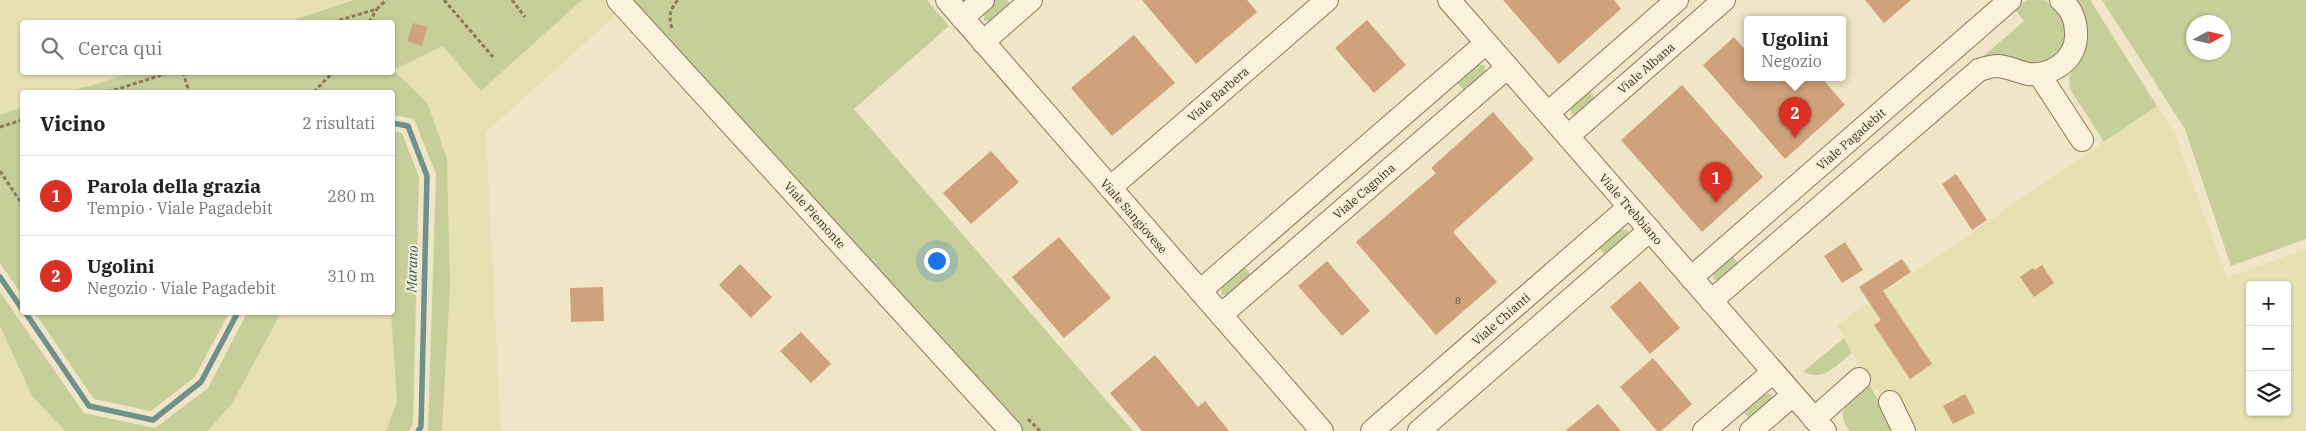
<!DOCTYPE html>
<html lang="it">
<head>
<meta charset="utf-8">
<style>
	:root { --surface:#fff; --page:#f2f2f2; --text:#202124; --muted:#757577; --line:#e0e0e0; --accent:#d93025 }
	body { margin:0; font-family:"IBM Plex Serif",serif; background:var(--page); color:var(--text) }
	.controls { position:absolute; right:15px; bottom:15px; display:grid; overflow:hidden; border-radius:5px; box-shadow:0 1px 4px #0004 }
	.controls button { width:45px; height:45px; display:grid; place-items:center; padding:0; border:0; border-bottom:1px solid var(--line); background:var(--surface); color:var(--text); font:25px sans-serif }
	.compass { position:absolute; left:2186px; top:15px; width:45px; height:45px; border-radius:50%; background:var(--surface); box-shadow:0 1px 4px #0004; rotate:82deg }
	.you { position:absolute; left:936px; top:260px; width:18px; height:18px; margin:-12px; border:4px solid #fff; border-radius:50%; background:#1a73e8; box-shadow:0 0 0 8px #1a73e833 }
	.badge { display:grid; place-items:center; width:32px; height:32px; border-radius:50%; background:var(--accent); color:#fff; font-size:16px; font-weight:700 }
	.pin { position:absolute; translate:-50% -41px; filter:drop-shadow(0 1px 2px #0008) }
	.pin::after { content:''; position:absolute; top:26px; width:18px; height:15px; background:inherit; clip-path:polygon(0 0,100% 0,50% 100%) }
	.popup { position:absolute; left:1744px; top:16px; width:102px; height:65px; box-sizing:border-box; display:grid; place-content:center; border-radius:5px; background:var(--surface); filter:drop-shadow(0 1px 4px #0005); font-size:16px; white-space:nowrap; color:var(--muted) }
	.popup b { font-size:19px; color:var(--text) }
	.popup::after { content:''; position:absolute; left:50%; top:100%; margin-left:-10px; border:10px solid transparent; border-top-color:var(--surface) }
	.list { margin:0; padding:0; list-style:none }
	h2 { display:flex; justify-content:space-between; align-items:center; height:65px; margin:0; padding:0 20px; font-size:21px }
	h2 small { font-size:16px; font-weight:400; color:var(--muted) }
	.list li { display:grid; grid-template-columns:32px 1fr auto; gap:15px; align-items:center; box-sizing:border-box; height:80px; padding:0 20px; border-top:1px solid var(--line) }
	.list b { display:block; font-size:19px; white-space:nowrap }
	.list p { margin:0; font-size:16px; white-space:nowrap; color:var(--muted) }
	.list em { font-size:16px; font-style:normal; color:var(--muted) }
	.icon { flex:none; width:28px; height:28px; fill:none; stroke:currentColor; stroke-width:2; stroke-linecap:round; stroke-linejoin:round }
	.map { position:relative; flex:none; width:2306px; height:431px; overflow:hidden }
	.search { position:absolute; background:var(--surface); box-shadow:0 1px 4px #0004; left:20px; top:20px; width:375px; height:55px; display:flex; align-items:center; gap:12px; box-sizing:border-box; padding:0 18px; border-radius:5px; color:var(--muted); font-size:19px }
	.panel { position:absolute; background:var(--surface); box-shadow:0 1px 4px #0004; left:20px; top:90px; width:375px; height:225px; border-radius:5px }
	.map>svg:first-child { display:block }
</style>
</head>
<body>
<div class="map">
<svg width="2306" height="431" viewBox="0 0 2306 431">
	<rect width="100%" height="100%" fill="#f0e5c6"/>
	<g fill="#e6e0b3" fill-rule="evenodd">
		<path d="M0 0H354L287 22H22V72L131 73 69 92H22V107L0 115Z"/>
		<path d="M582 0H603L616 15 486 132 501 431H442L450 285 447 159 393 70 443 46 481 91Z"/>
		<path d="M2157 106 2175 135 2227 278 2306 249V431H1912L1899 402 1870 385 1837 325ZM2250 285H2287V412H2250Z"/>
		<path d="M281 313H391L397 402 386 431H208L233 402Z"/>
		<path d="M0 326 32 396 65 431H0Z"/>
	</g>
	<g fill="#c6cf99" fill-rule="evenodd">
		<path d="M354 0H582L481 91 443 46 393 70 428 104 447 159 450 285 442 431H428L436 174 414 119 393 115 392 92H69L131 73 392 72V22H287Z"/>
		<path d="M632 0H927L949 26 854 109 1133 431H1024Z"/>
		<path d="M994 0H1007L1013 7 997 21H984L985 8Z"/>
		<path d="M2028 0H2043L2060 10 2069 30 2064 50 2038 66 1979 60 2024 21 2013 7Z"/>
		<path d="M2075 0H2090L2157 106 2104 142 2070 89 2069 77 2086 46 2087 30Z"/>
		<path d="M2102 0H2306V239L2231 266 2185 129ZM2194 22H2224V52H2194Z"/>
		<path d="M1472 65H1485L1484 79 1467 94 1455 80Z"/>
		<path d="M1587 88 1599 102 1584 115 1571 114 1572 101Z"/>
		<path d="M22 107V295L0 263V115Z"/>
		<path d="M393 131 402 133 419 177 413 424 409 431H386L397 402 391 313Z"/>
		<path d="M1615 229 1628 230 1626 242 1608 258 1596 245Z"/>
		<path d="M1730 253 1741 267 1726 280H1713L1714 267Z"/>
		<path d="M1242 264 1254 279 1235 295H1221L1223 281Z"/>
		<path d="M0 292 84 413 155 428 208 388 247 313H281L233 402 208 431H65L32 396 0 326Z"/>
		<path d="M35 313H229L195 377 151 411 94 399Z"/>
		<path d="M1844 338 1852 353C1836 365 1824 382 1803 372Z"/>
		<path d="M1870 385 1894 431H1850C1831 409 1854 398 1870 385Z"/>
		<path d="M1772 394 1768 408 1752 422 1741 409 1757 395Z"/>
	</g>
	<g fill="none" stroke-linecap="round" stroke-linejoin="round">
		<g stroke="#6e928b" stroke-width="5.5">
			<path d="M392 123 408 126 427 176 421 427 418 431"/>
			<path d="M0 277 22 309"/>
			<path d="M25 312 89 406 153 420 201 382 238 312"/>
		</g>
	</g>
	<g fill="#cfa27b">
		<path d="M1142 0H1247L1257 12 1196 64Z"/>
		<path d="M1503 0H1614L1621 9 1559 64Z"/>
		<path d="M1865 0H1911L1884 23Z"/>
		<path d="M1367 20 1406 65 1374 93 1335 48Z"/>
		<path d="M413 23 427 27 422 46 407 41Z"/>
		<path d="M1134 35 1175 83 1112 136 1071 88Z"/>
		<path d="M1734 37 1748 53V77H1821L1845 105 1785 159 1703 65Z"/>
		<path d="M1682 85 1763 177 1702 232 1621 140Z"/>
		<path d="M1493 112 1534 159 1453 232 1497 282 1436 335 1356 242 1436 173 1431 168Z"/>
		<path d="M991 151 1019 182 971 224 943 193Z"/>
		<path d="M1956 174 1987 220 1972 230 1942 184Z"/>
		<path d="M1059 237 1111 298 1064 338 1012 277Z"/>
		<path d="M1845 242 1863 270 1842 283 1824 256Z"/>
		<path d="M1902 259 1911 272 1883 291 1932 364 1910 379 1874 325 1881 320 1859 287Z"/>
		<path d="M1327 261 1370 311 1342 336 1298 286Z"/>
		<path d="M740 264 772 297 751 318 719 285Z"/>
		<path d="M2042 265 2054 283 2034 297 2020 277 2033 268 2035 270Z"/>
		<path d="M1640 281 1680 328 1650 354 1610 307Z"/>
		<path d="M603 287 604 321 571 322 570 288Z"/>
		<path d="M801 332 831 364 811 383 780 351Z"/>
		<path d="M1155 355 1198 407 1205 401 1229 431H1142L1110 393Z"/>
		<path d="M1653 358 1692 404 1661 431H1657L1620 387Z"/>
		<path d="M1965 394 1975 413 1953 424 1943 406Z"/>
		<path d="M1598 404 1621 431H1565Z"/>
	</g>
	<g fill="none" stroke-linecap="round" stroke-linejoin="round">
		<defs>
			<g id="minor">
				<path d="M618 0 1011 431"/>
				<path d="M947 0 1322 431"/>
				<path d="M1449 0 1825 431"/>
				<path d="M962 18 983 0"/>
				<path d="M983 42 1031 0"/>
				<path d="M2039 74 2082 140"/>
				<path d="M1548 113 1677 0"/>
				<path d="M1568 136 1724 0"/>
				<path d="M1110 188 1327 0"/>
				<path d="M1691 278 2010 0"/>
				<path d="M1200 291 1486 43"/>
				<path d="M1711 301 1979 70C1985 68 1992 66 1998 66 2009 67 2018 72 2028 74 2050 76 2074 62 2076 38 2077 23 2073 10 2061 0"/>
				<path d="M1221 315 1508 67"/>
				<path d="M1890 402 1904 431"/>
				<path d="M1814 419 1859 379"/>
				<path d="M1372 431 1629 207"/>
				<path d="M1419 431 1650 230"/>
				<path d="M1704 431 1773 372"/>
				<path d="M1751 431 1793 395"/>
			</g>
		</defs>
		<use href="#minor" stroke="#8c775b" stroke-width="24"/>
		<g stroke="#8c775b" stroke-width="3" stroke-dasharray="4 2.5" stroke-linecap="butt">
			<path d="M444 0 493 57"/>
			<path d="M512 0 525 17"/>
			<path d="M333 22 377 9 386 0"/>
			<path d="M369 22 377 9"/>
			<path d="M672 28C668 17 670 9 678 0"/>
			<path d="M183 72 189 92"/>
			<path d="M108 92 171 72"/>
			<path d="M314 92 333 72"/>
			<path d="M0 127 22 120"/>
			<path d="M0 171 22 204"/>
			<path d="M1028 419 1040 431"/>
		</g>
		<use href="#minor" stroke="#faf2da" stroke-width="22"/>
	</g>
	<g text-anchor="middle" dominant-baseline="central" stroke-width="4" stroke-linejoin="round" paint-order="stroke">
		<g font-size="10" fill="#614b36">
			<text x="1458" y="300">8</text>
		</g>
		<g font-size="12" fill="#3c2e1f" stroke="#f7efd6">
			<text transform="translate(1646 68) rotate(-41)">Viale Albana</text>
			<text transform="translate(1218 94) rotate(-41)">Viale Barbera</text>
			<text transform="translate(1851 139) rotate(-41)">Viale Pagadebit</text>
			<text transform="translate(1364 191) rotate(-41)">Viale Cagnina</text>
			<text transform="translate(1631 209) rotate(49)">Viale Trebbiano</text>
			<text transform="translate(815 215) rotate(48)">Viale Piemonte</text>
			<text transform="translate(1134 216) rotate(49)">Viale Sangiovese</text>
			<text transform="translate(1501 319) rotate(-41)">Viale Chianti</text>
		</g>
		<g font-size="14" font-style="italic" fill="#2e5c5b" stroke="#f7efd6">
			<text transform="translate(412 269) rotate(-88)">Marano</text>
		</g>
	</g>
</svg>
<div class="controls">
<button>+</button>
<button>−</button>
<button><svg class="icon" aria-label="layers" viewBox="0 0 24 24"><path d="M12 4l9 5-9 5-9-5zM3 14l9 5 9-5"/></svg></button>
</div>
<svg class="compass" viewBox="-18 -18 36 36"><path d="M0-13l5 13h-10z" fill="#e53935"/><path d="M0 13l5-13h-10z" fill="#757577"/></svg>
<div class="you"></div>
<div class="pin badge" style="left:1716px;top:203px">1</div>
<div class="pin badge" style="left:1795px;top:138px">2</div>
<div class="popup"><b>Ugolini</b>Negozio</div>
<div class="search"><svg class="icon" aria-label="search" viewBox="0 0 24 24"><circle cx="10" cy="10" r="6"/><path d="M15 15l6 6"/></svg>Cerca qui</div>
<section class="panel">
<h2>Vicino<small>2 risultati</small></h2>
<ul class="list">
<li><span class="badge">1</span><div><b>Parola della grazia</b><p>Tempio · Viale Pagadebit</p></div><em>280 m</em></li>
<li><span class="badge">2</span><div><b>Ugolini</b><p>Negozio · Viale Pagadebit</p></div><em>310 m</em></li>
</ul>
</section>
</div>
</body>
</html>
